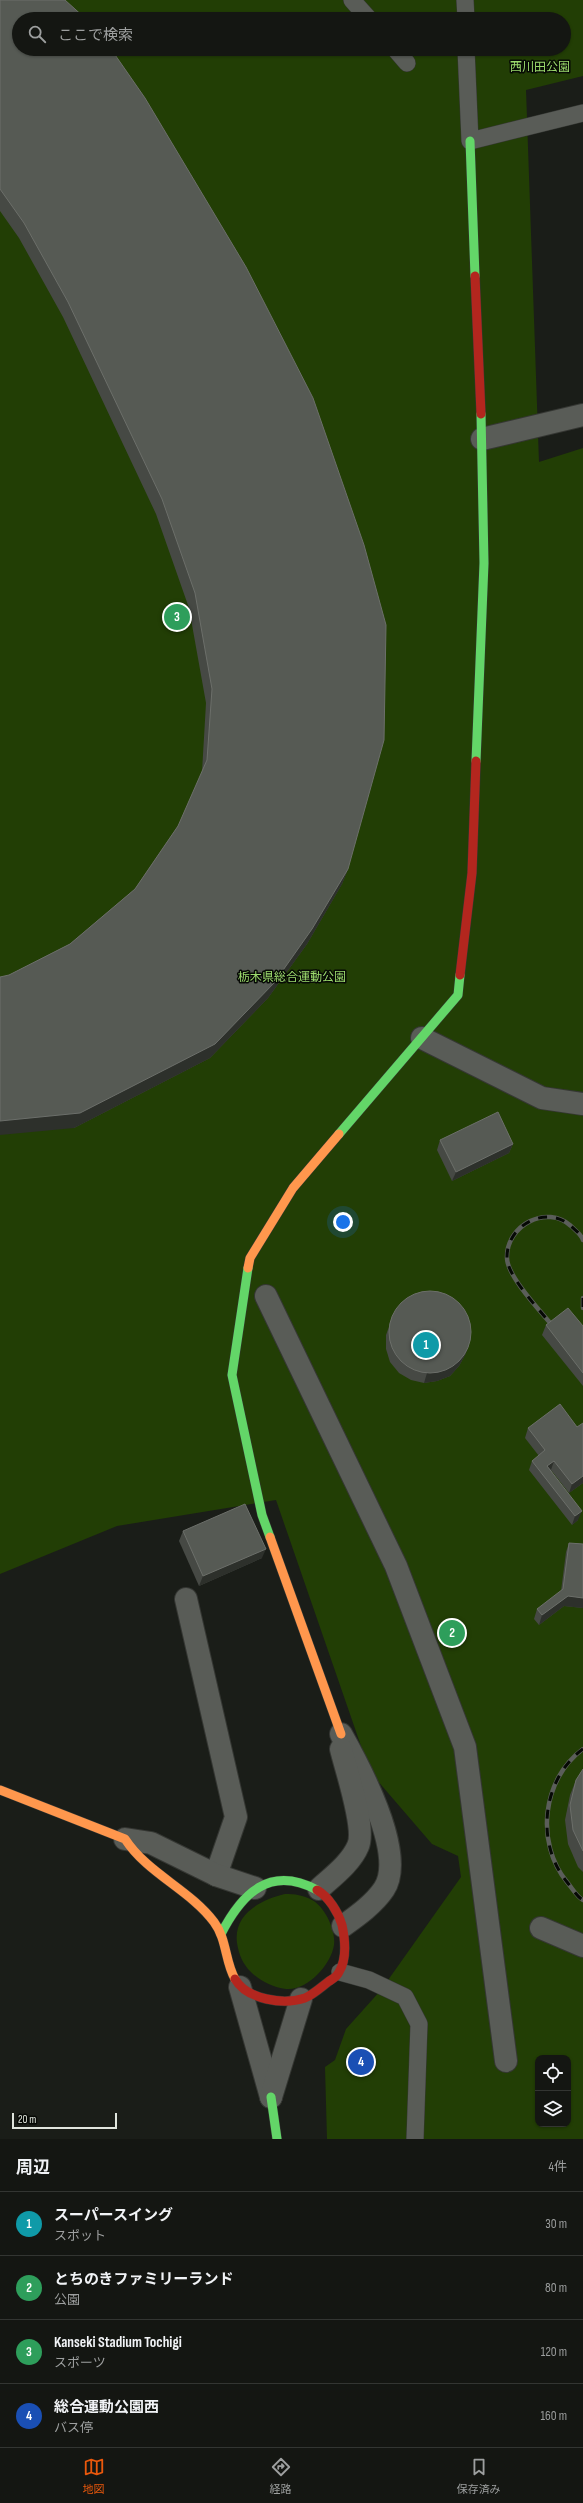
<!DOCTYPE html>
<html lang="ja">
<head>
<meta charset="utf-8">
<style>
	:root { --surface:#141612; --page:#1d1f1b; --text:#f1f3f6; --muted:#9d9f9f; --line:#333532; --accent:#ea580c }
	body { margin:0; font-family:"Sofia Sans Condensed","Noto Sans JP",sans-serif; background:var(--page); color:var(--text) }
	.controls { position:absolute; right:12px; bottom:12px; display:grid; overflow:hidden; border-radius:8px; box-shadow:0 1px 3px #0004 }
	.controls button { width:36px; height:36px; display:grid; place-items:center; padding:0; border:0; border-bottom:1px solid var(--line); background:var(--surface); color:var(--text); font:20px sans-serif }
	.scale { position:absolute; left:12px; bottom:10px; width:105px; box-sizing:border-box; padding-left:4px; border:2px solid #e0e5dd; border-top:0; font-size:11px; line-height:14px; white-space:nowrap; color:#e0e5dd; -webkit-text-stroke:3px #060905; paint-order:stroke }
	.you { position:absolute; left:343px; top:1222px; width:14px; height:14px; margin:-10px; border:3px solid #fff; border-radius:50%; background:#1a73e8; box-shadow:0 0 0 6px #1a73e833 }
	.badge { display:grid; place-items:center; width:26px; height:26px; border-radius:50%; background:var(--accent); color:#fff; font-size:13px; font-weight:700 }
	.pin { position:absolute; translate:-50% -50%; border:2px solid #fff; box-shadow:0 1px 4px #0006 }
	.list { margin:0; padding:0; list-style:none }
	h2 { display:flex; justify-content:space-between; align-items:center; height:52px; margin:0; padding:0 16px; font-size:17px }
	h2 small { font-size:13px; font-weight:400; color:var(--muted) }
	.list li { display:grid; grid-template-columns:26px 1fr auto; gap:12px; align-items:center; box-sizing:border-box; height:64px; padding:0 16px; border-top:1px solid var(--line) }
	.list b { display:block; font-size:15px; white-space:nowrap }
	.list p { margin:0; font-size:13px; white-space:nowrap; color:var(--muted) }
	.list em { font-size:13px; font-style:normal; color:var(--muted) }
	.icon { flex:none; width:22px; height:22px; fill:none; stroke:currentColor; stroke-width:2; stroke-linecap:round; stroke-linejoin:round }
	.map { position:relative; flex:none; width:583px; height:2139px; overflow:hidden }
	.search { position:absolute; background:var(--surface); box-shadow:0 1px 3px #0004; left:12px; right:12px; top:12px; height:44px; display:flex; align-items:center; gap:10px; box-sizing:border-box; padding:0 14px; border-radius:22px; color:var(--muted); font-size:15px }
	.sheet { height:308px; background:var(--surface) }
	nav { display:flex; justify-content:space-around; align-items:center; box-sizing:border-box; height:56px; border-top:1px solid var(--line); background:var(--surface); font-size:11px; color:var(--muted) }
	nav a { display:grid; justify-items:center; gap:2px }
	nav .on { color:var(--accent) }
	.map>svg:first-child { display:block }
</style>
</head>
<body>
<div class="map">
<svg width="583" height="2139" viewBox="0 0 583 2139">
	<rect width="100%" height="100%" fill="#1a1d18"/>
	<g fill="#223e05" fill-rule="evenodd">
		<path d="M0 0H583V76L526 90 539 462 583 448V2139H327L325 2067 335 2060 346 2029 381 1990 461 1877 458 1856 432 1844 370 1772 276 1500 117 1526 0 1574ZM19 19H564V49H19ZM538 2058H568V2124H538Z"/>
		<path d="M285 1894C295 1894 303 1895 312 1900 325 1907 336 1930 334 1945 331 1965 307 1991 286 1989 274 1988 261 1981 253 1974 245 1967 240 1958 238 1948 230 1916 259 1900 285 1894Z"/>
	</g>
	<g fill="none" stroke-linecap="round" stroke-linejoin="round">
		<defs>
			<g id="lane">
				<path d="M352 0 369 19"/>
				<path d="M465 0 466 19"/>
				<path d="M395 49 407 63"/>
				<path d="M466 49 470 141 583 113"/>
				<path d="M340 1972 369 1980 405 1997 419 2024 415 2139"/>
			</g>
			<g id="street">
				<path d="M482 439 583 415"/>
				<path d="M422 1038 542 1098 583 1104"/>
				<path d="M266 1296 396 1566 465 1747 506 2061"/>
				<path d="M186 1599 236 1817 216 1875"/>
				<path d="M341 1734C359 1766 407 1854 384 1889 374 1904 357 1916 343 1926"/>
				<path d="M125 1839 151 1843 216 1875 255 1888"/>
				<path d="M319 1889C332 1877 351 1863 358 1846 366 1828 346 1770 341 1749"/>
				<path d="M541 1928 583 1946"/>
				<path d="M240 1987 271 2097"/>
				<path d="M271 2097 301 1999"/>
			</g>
			<g id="fast">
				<path d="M470 141 475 276"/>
				<path d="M476 761 484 563 481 414"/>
				<path d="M339 1134 458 995 460 975"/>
				<path d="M248 1268 232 1375 262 1515 270 1537"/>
				<path d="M221 1934C242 1893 270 1865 317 1890"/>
				<path d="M271 2097 277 2139"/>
			</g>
			<g id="slow">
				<path d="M248 1268 250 1258 293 1188 339 1134"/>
				<path d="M270 1537 341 1734"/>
				<path d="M0 1790 125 1839C148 1874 189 1889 214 1922 227 1939 225 1962 235 1979"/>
			</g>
			<g id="jam">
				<path d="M475 276 481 414"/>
				<path d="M460 975 472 873 476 761"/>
				<path d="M235 1979C247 2000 284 2005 305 1998 314 1994 320 1988 328 1982 332 1979 337 1977 339 1972 347 1959 345 1939 342 1925 338 1912 329 1897 317 1890"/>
			</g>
		</defs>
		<use href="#lane" stroke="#353733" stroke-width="18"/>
		<use href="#street" stroke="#353733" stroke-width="24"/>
		<use href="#fast" stroke="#353733" stroke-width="10"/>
		<use href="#slow" stroke="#353733" stroke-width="10"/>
		<use href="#jam" stroke="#353733" stroke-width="10"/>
		<use href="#lane" stroke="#595c57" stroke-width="17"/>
		<use href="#street" stroke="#595c57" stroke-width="22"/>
		<use href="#fast" stroke="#63d668" stroke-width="9"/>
		<use href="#slow" stroke="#ff974d" stroke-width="9"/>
		<use href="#jam" stroke="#b3261e" stroke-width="9"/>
		<defs>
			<g id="rail">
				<path d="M583 1298V1308"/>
				<path d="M557 1331C545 1316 507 1277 507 1258 506 1225 547 1204 571 1226 576 1231 581 1234 583 1240"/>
				<path d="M583 1749C542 1779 535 1843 567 1882 572 1888 577 1897 583 1900"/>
			</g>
		</defs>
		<use href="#rail" stroke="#5b5e5a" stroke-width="4.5"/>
		<use href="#rail" stroke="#060905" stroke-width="3" stroke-dasharray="9" stroke-linecap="butt"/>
	</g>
	<g fill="#464944">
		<path d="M0 0 348 869 342 884 307 944 268 998 210 1058 74 1128 9 975 70 944 135 889 178 826 202 772 206 703 189 608 156 514 63 317 19 238 0 211Z"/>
		<path d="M440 1140 513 1144 509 1153 452 1181 437 1150Z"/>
		<path d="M394 1313 469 1345 465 1355 459 1366 450 1376 437 1381 424 1383 411 1380 399 1373 390 1362 386 1349V1335Z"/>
		<path d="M546 1325 583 1326V1386L542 1335Z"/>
		<path d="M528 1428 583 1483 569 1493 551 1470 578 1520 572 1525 529 1470 532 1461 539 1456 525 1438Z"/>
		<path d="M183 1531 262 1558 199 1586 179 1541Z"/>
		<path d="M569 1543 583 1544V1608L564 1606 539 1625 534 1619 537 1609 561 1591 566 1552Z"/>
		<path d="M583 1769V1872L578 1867 568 1844 565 1820 570 1795 576 1780Z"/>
	</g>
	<g fill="#2d302b">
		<path d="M348 869 342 884 307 944 268 998 210 1058 74 1128 0 1135V1121Z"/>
		<path d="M513 1144 509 1153 452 1181 456 1172Z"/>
		<path d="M469 1345 465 1355 459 1366 450 1376 437 1381 424 1383 427 1373Z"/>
		<path d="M554 1461 551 1470 547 1466Z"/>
		<path d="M583 1476V1483L569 1493 572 1484Z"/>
		<path d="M582 1511 578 1520 572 1525 575 1516Z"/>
		<path d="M266 1549 262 1558 199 1586 203 1576Z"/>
		<path d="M568 1596 583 1598V1608L564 1606 539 1625 542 1615Z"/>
	</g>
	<g fill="#565a54" stroke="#6c6f6a">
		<path d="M0 0H65L86 19H19V49H111L145 98 246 267 313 398 364 545 386 625 384 740 348 869 312 929 274 983 215 1044 80 1113 0 1121V977L9 975 70 944 135 889 178 826 207 760 212 689 195 593 162 499 68 302 24 223 0 189Z"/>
		<path d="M498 1112 513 1144 456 1172 440 1140Z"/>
		<circle cx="430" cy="1332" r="41"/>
		<path d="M568 1308 583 1326V1373L546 1325Z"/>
		<path d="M560 1404 577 1427 583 1423V1476L572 1484 554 1461 547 1466 582 1511 575 1516 532 1461 545 1450 528 1428Z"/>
		<path d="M245 1504 266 1549 203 1576 183 1531Z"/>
		<path d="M569 1543 583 1544V1598L568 1596 542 1615 537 1609 563 1589Z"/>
		<path d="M583 1769V1851L573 1830 570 1805 576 1780Z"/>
	</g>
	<g text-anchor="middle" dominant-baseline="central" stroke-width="3" stroke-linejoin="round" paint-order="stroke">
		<g font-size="12" fill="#9cda6d" stroke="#060905">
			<text x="540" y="67">西川田公園</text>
			<text x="292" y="977">栃木県総合運動公園</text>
		</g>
	</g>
</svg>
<div class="controls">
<button><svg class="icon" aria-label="locate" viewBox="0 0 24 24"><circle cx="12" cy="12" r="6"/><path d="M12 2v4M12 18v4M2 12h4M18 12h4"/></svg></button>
<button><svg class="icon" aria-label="layers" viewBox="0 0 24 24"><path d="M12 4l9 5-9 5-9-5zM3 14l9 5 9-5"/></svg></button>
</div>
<div class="scale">20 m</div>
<div class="you"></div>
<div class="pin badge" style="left:426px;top:1345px;background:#0f9aa8">1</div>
<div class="pin badge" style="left:452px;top:1633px;background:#2e9e5b">2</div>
<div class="pin badge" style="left:177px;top:617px;background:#2e9e5b">3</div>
<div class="pin badge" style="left:361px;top:2062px;background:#1a4fb4">4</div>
<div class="search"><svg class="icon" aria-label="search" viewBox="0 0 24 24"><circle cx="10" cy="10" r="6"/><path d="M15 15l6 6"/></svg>ここで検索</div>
</div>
<section class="sheet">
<h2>周辺<small>4件</small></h2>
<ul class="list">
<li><span class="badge" style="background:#0f9aa8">1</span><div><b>スーパースイング</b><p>スポット</p></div><em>30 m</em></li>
<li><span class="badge" style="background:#2e9e5b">2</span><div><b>とちのきファミリーランド</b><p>公園</p></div><em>80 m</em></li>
<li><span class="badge" style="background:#2e9e5b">3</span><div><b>Kanseki Stadium Tochigi</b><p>スポーツ</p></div><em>120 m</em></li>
<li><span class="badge" style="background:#1a4fb4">4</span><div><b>総合運動公園西</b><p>バス停</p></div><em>160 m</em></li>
</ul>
</section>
<nav>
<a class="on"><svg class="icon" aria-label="map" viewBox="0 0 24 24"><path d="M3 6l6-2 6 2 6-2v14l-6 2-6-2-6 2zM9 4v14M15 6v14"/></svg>地図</a>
<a><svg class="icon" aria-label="directions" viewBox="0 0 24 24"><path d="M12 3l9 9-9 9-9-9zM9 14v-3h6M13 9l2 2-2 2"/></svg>経路</a>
<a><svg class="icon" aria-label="saved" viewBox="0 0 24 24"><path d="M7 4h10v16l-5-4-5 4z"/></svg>保存済み</a>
</nav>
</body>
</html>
